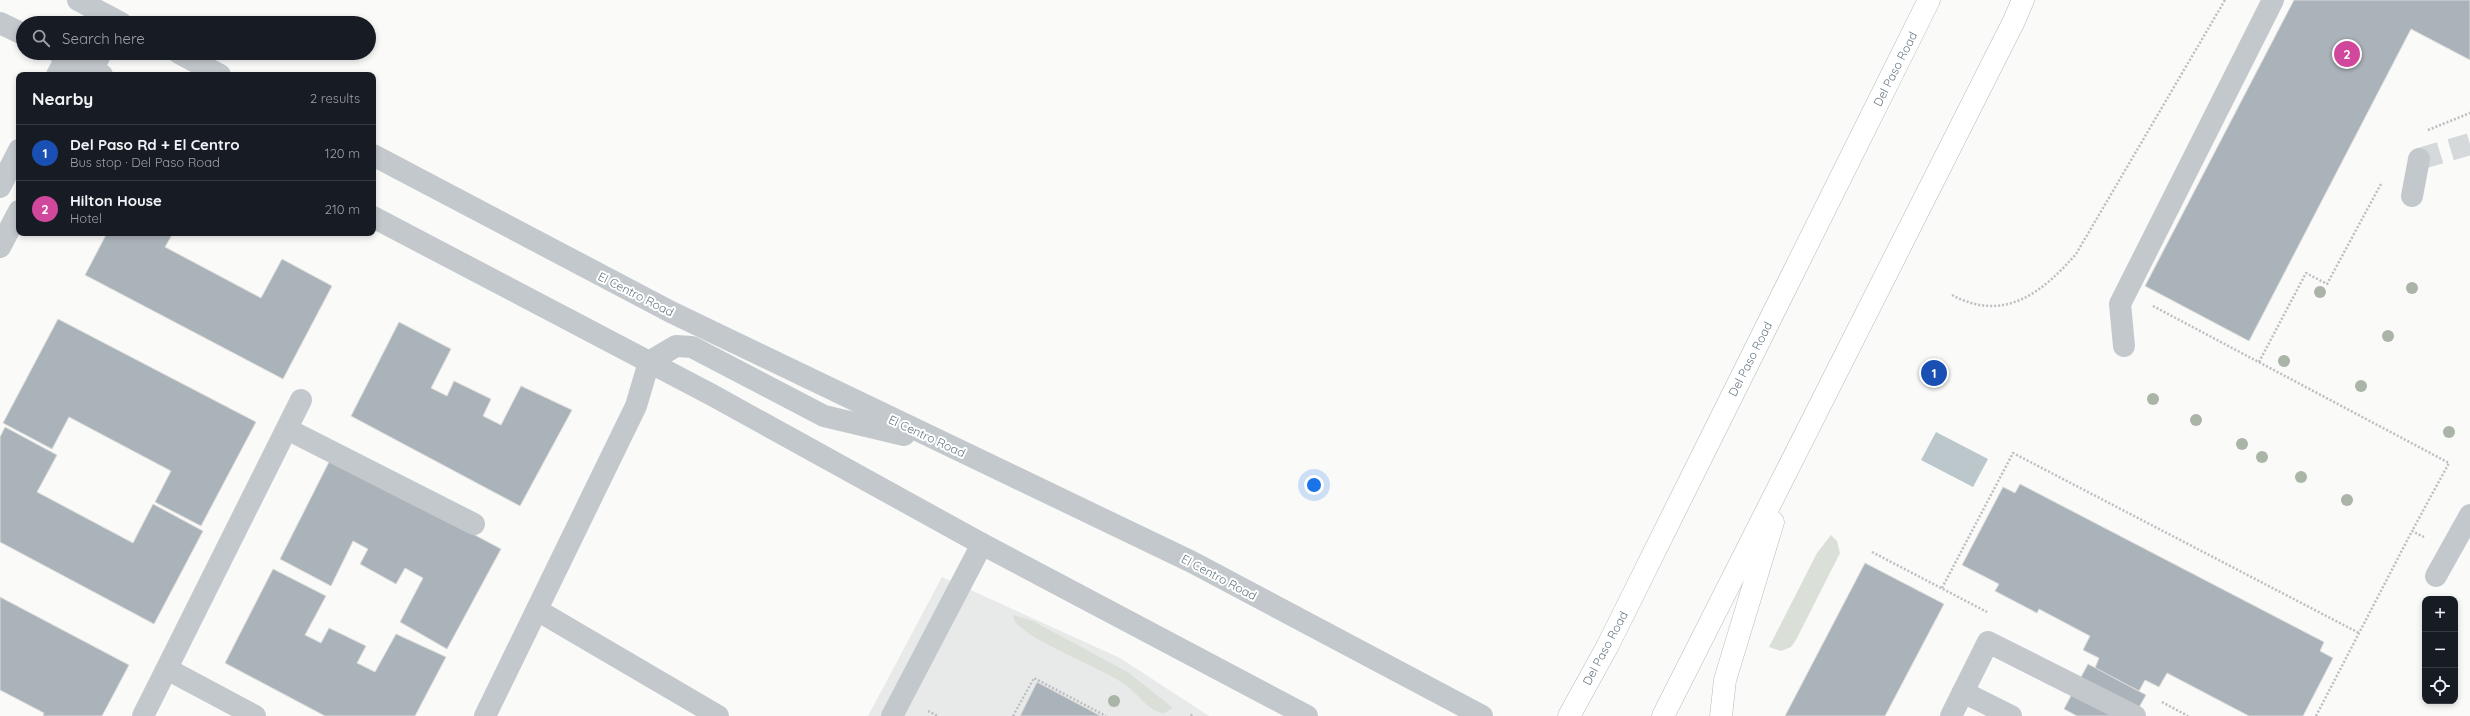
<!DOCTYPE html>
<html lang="en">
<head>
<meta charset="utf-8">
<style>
	:root { --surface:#171b24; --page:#20242c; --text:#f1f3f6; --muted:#9ea1a6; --line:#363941; --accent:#8c9099 }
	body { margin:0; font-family:Quicksand,sans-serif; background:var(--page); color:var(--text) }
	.controls { position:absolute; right:12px; bottom:12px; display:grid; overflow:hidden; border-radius:8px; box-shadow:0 2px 6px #0003 }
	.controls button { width:36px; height:36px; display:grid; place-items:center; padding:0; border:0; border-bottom:1px solid var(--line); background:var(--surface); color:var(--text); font:20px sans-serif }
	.you { position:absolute; left:1314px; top:485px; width:14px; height:14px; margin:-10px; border:3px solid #fff; border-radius:50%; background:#1a73e8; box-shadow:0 0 0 6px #1a73e833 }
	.badge { display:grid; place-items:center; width:26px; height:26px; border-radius:50%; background:var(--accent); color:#fff; font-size:13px; font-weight:700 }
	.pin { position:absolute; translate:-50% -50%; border:2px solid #fff; box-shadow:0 1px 4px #0006 }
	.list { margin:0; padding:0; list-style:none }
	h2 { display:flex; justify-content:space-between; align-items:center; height:52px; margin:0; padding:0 16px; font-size:17px }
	h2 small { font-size:13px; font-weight:400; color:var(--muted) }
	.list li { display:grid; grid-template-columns:26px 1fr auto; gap:12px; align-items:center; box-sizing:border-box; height:56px; padding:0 16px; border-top:1px solid var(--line) }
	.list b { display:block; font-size:15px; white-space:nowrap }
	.list p { margin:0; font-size:13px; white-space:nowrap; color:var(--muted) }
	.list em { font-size:13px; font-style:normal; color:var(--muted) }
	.icon { flex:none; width:22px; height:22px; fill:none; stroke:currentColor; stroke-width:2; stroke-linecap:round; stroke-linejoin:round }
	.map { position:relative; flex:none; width:2470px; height:716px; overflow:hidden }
	.search { position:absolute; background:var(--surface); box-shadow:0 2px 6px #0003; left:16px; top:16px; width:360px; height:44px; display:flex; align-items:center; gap:10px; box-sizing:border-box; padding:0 14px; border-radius:22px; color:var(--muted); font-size:15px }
	.panel { position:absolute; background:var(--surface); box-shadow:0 2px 6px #0003; left:16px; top:72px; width:360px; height:164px; border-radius:8px }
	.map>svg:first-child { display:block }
</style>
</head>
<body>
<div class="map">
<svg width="2470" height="716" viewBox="0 0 2470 716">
	<rect width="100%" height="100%" fill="#fafaf8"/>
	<path fill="#e8e9e9" d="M942 577 1120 658 1209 716H868Z"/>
	<g fill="#dadfd7">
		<path d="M1831 535 1837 541 1840 553 1796 640 1791 647 1781 651 1769 647 1817 553Z"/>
		<path d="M1013 615 1033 621 1129 673 1173 708 1164 713C1149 712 1140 696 1128 687 1113 675 1094 668 1077 659 1064 652 1012 630 1013 615Z"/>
	</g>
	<path fill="#bbc7cb" d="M1936 432 1988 459 1973 487 1921 460Z"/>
	<g fill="#aab3b9" stroke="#dcdcda">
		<path d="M2294 0H2470V60L2411 29 2249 341 2145 286Z"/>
		<path d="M107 233H173L165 247 261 298 282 259 332 286 283 379 85 275Z"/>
		<path d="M58 319 256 422 201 526 155 502 171 471 69 417 52 449 3 423Z"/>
		<path d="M399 322 451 349 431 388 447 396 454 381 491 399 483 416 501 425 521 386 572 410 520 506 351 416Z"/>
		<path d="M5 427 57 455 37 492 133 543 153 504 203 531 154 624 0 542V437Z"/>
		<path d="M331 458 501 549 447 649 400 622 423 578 405 568 396 584 360 564 368 549 353 541 331 586 280 559Z"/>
		<path d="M2020 484 2324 642 2320 651 2333 658 2303 716H2249L2167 673 2159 687 2145 680 2139 691 2095 668 2099 658 2083 650 2090 636 2039 609 2037 613 1995 591 1999 584 1962 565 2003 487 2015 493Z"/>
		<path d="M1865 563 1944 604 1885 716H1785Z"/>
		<path d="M273 569 326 596 305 635 321 643 329 628 366 646 357 663 375 672 396 634 446 657 415 716H325L225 663Z"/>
		<path d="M0 597 129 665 102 716H43L44 713 0 690Z"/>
		<path d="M2088 664 2146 695 2134 716H2077L2064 709Z"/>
		<path d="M1037 682 1101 716H1020Z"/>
	</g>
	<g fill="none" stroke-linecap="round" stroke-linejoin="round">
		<path stroke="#d5d9db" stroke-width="22" stroke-dasharray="22 11" stroke-linecap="butt" d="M2419 159 2470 144"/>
		<defs>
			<g id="major">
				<path d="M1569 716 1607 647 1929 0"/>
				<path d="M1663 716 2014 21 2023 0"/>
				<path d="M1721 716 1725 680 1773 522"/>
			</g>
		</defs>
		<use href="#major" stroke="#b5babe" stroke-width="23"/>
		<g stroke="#bbbfc2" stroke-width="2.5" stroke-dasharray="2 2" stroke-linecap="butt">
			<path d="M2428 130 2470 113"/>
			<path d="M1952 295C2004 323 2042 293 2076 254L2225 0"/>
			<path d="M2153 306 2449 463 2412 531"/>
			<path d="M2259 362 2306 273 2327 284 2382 182"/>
			<path d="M1872 552 1987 612"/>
			<path d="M1942 588 2013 453 2359 633"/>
			<path d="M2162 702 2188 716"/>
			<path d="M928 711 938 716"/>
			<path d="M1013 716 1034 678 1106 716"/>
			<path d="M1191 716 1192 714"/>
			<path d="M2316 716 2412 531 2424 537"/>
		</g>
		<g stroke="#c3c8cc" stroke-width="22">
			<path d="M78 0 121 23"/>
			<path d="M0 23 23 34"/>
			<path d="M59 53 102 75"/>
			<path d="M179 53 220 75"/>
			<path d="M57 75 69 53"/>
			<path d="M90 75 101 53"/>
			<path d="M373 155 671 312 1192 562 1482 716"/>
			<path d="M0 187 19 150"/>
			<path d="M2412 196 2419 159"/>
			<path d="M373 217 712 395 982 544 1307 716"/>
			<path d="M0 247 19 211"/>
			<path d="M2124 346 2120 304 2273 0"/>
			<path d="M287 429 474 524"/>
			<path d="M2436 576 2470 515"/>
			<path d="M537 610 718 716"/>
			<path d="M167 669 255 716"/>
			<path d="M1963 692 2011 716"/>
			<path d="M143 716 301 400"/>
			<path d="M485 716 636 406 649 362 676 346 692 347 824 416 904 435"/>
			<path d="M892 716 982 544"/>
			<path d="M1951 716 1988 642 2135 716"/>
		</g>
		<use href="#major" stroke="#fff" stroke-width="22"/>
	</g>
	<g fill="#aab4a7">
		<circle cx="2412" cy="288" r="6"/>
		<circle cx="2320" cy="292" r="6"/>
		<circle cx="2388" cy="336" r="6"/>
		<circle cx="2284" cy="361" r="6"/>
		<circle cx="2361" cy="386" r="6"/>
		<circle cx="2153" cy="399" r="6"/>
		<circle cx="2196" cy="420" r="6"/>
		<circle cx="2449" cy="432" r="6"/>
		<circle cx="2242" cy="444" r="6"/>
		<circle cx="2262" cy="457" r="6"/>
		<circle cx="2301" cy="477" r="6"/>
		<circle cx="2347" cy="500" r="6"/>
		<circle cx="1114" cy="701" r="6"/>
	</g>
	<g text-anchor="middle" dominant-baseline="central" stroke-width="4" stroke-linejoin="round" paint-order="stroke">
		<g font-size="12" fill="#657683" stroke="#fff">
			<text transform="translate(1895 69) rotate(-63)">Del Paso Road</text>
			<text transform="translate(636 294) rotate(27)">El Centro Road</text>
			<text transform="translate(1750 359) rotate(-63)">Del Paso Road</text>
			<text transform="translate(927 436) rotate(25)">El Centro Road</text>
			<text transform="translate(1219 577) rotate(28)">El Centro Road</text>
			<text transform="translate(1605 648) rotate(-62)">Del Paso Road</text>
		</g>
	</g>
</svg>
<div class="controls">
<button>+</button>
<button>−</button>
<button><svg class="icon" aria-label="locate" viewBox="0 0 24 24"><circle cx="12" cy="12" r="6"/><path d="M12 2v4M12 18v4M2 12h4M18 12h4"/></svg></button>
</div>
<div class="you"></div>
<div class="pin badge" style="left:1934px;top:373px;background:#1a4fb4">1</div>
<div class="pin badge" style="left:2347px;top:54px;background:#d1479c">2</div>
<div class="search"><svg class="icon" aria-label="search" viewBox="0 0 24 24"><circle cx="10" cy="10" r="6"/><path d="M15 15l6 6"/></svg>Search here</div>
<section class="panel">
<h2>Nearby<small>2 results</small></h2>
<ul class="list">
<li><span class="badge" style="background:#1a4fb4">1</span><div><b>Del Paso Rd + El Centro</b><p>Bus stop · Del Paso Road</p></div><em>120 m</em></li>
<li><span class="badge" style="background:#d1479c">2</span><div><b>Hilton House</b><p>Hotel</p></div><em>210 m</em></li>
</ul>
</section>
</div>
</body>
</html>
